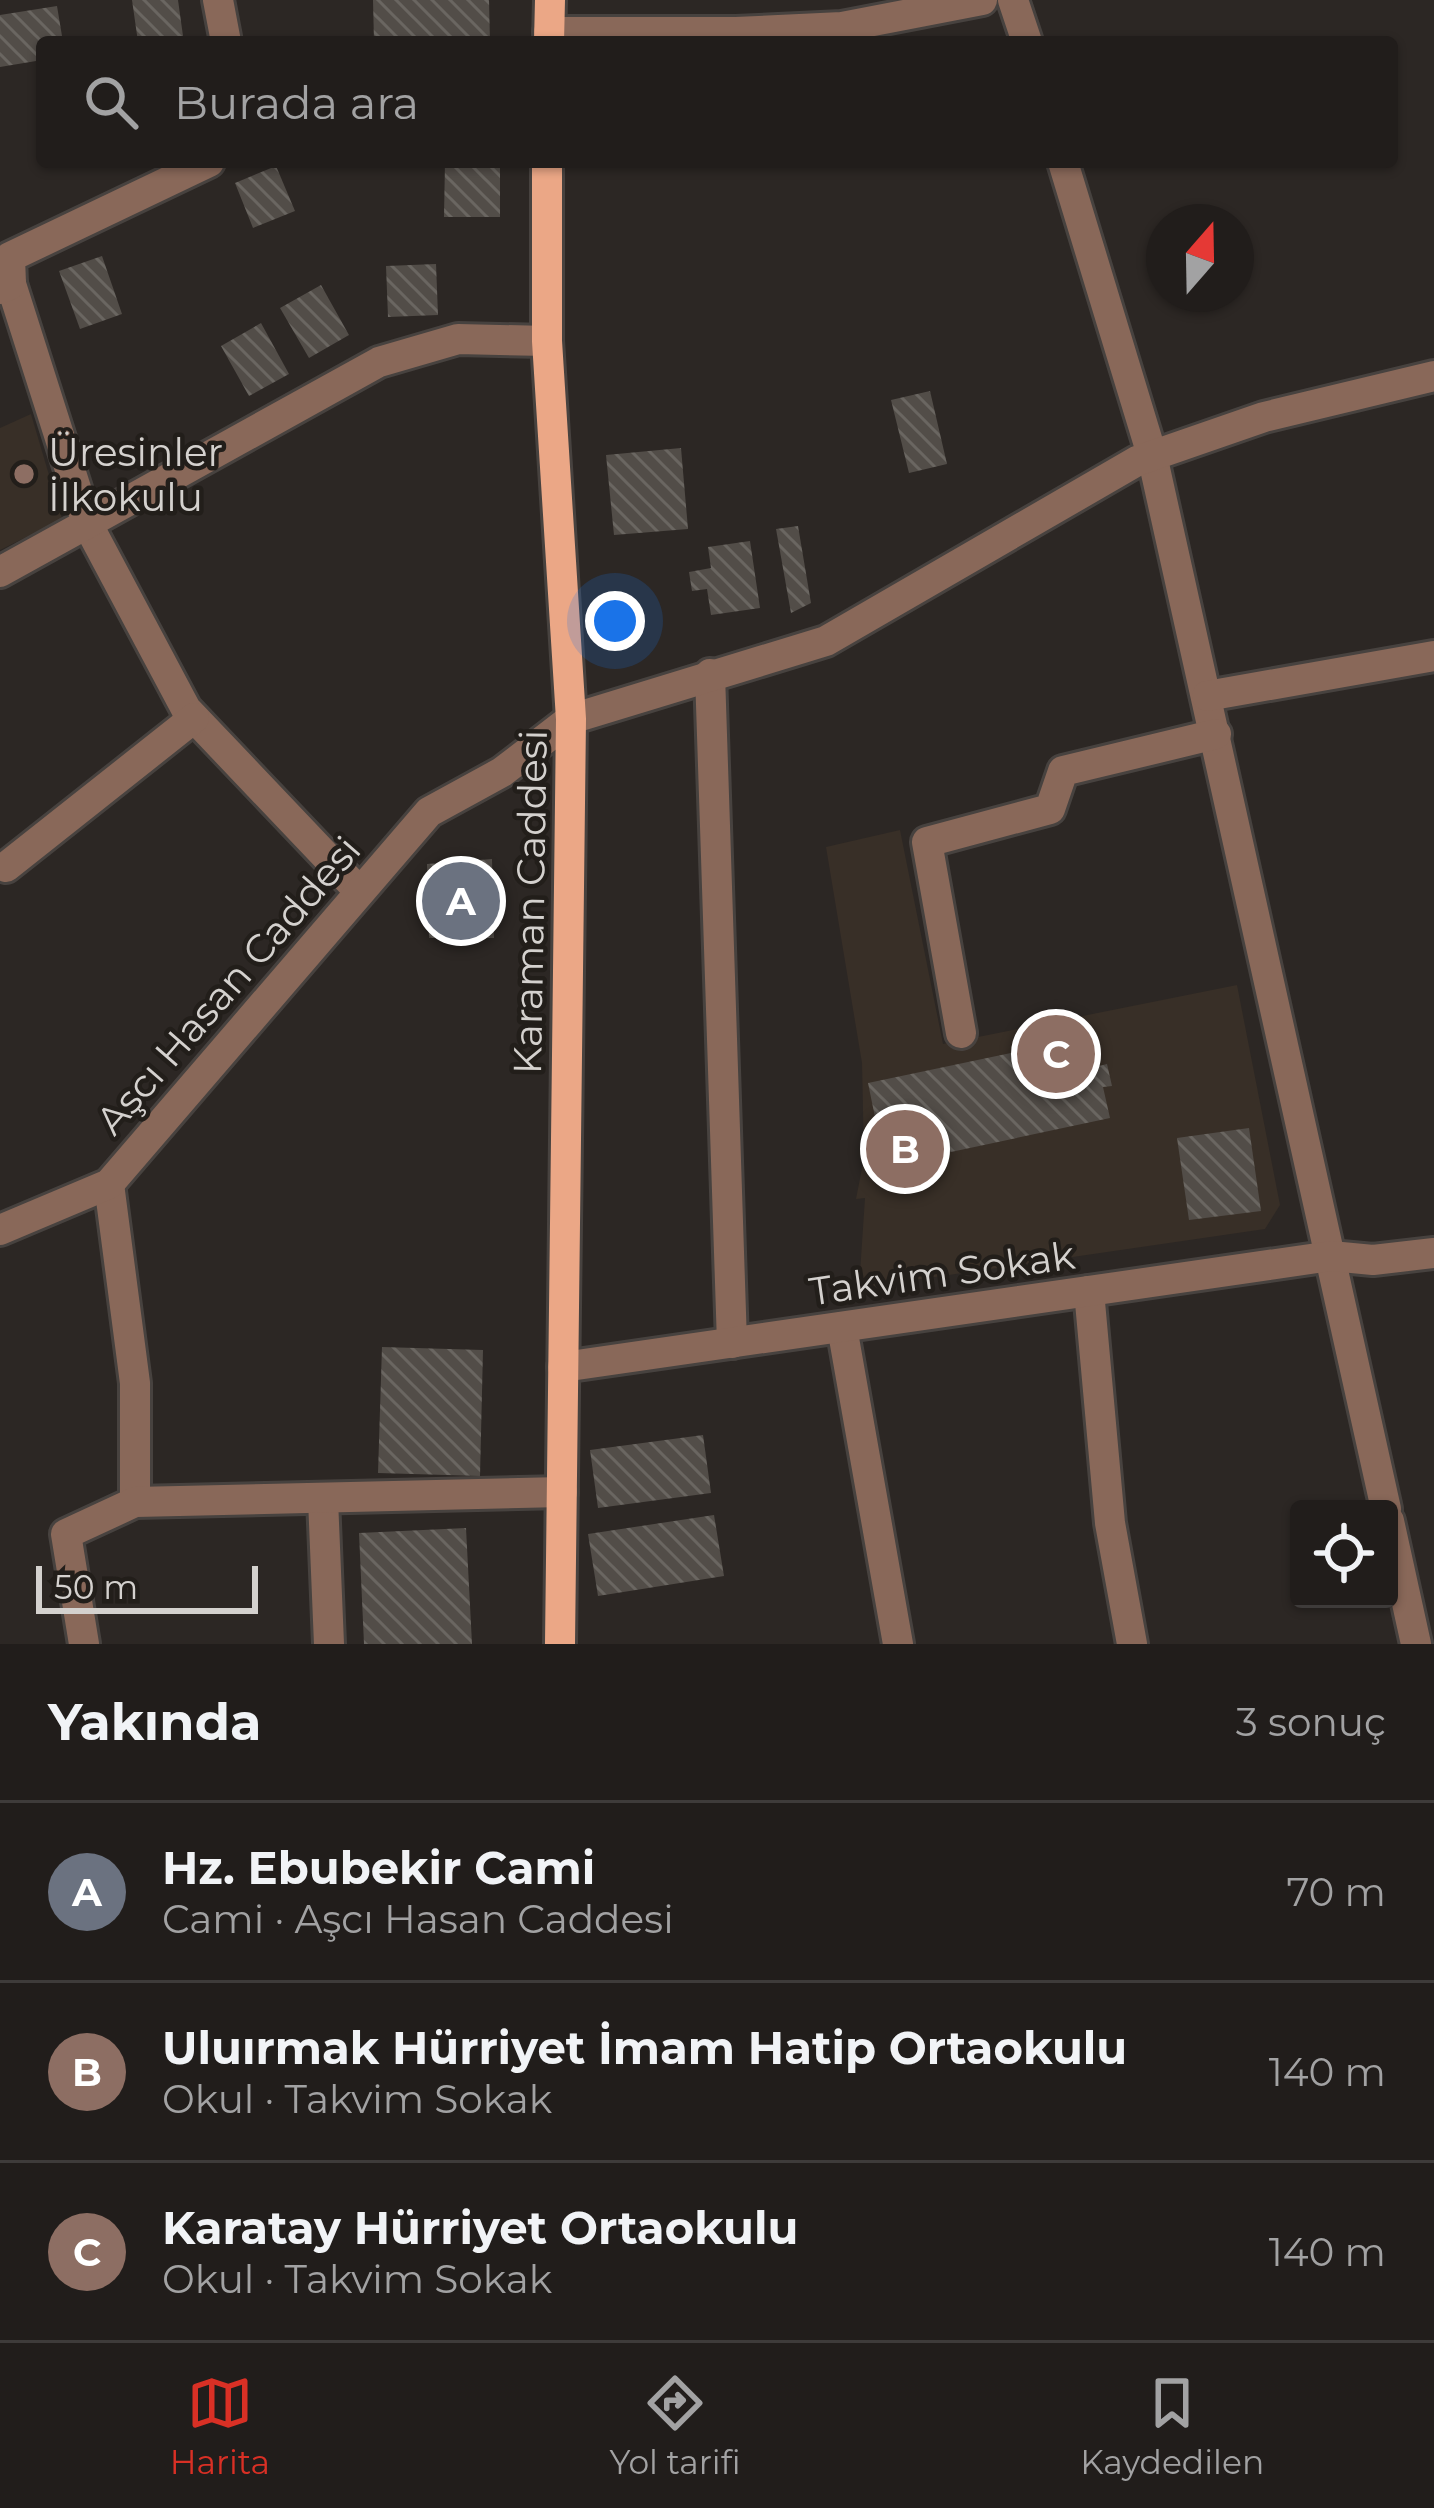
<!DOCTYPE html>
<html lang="tr">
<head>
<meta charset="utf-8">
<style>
	:root { --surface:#211d1b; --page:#292624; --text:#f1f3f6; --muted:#a2a2a3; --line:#3e3b3a; --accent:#d93025 }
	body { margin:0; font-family:Montserrat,sans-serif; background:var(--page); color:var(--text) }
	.controls { position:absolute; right:36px; bottom:36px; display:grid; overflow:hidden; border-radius:12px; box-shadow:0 3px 9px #0004 }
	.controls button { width:108px; height:108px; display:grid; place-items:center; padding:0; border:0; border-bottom:3px solid var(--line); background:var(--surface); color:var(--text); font:60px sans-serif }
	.compass { position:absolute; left:1146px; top:204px; width:108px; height:108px; border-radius:50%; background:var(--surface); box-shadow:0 3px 9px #0004; rotate:20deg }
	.scale { position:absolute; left:36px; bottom:30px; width:222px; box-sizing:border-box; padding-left:12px; border:6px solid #d4d1ce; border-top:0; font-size:33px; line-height:42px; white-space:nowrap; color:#d4d1ce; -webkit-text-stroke:9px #221e1a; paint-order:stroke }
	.you { position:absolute; left:615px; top:621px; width:42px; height:42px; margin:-30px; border:9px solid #fff; border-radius:50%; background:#1a73e8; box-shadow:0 0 0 18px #1a73e833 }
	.badge { display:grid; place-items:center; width:78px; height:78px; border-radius:50%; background:var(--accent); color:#fff; font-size:39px; font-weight:700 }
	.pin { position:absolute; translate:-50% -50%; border:6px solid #fff; box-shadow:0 3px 12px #0006 }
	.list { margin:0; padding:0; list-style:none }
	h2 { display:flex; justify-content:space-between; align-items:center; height:156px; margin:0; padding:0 48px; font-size:51px }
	h2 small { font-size:39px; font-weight:400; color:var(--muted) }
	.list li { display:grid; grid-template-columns:78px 1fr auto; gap:36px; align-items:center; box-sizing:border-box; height:180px; padding:0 48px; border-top:3px solid var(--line) }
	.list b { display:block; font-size:45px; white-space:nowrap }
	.list p { margin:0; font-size:39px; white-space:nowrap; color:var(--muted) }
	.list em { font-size:39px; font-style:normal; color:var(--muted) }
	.icon { flex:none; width:66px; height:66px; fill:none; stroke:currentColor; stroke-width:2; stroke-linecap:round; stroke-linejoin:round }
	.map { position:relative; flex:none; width:1434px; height:1644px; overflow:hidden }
	.search { position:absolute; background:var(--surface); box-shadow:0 3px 9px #0004; left:36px; right:36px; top:36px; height:132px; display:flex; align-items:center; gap:30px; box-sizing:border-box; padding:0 42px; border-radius:12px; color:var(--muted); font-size:45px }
	.sheet { height:696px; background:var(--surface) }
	nav { display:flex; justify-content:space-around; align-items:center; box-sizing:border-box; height:168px; border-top:3px solid var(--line); background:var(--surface); font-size:33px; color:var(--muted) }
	nav a { display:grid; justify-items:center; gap:6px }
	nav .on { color:var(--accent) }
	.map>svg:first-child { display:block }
</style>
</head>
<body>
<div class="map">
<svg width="1434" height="1644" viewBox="0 0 1434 1644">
	<defs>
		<pattern id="building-back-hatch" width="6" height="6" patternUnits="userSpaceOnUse" patternTransform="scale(3)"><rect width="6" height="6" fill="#524d48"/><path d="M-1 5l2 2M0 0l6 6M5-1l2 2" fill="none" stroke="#6a6661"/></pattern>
	</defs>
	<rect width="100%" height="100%" fill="#2c2724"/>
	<g fill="#382f27">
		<path d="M31 414 62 519 0 550V428Z"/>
		<path d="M900 830 943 1044 1237 985 1280 1205 1265 1229 859 1288 865 1198 856 1199 864 1158 862 1063 826 847Z"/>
	</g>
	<g fill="url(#building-back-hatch)">
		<path d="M132 0H178L183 36 138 42Z"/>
		<path d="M373 0H489L490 42H374Z"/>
		<path d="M57 6 63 42H42V60L0 67V15Z"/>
		<path d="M445 162H500V217H444Z"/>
		<path d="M276 166 295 211 253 228 235 183Z"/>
		<path d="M102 256 122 314 80 329 59 271Z"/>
		<path d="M436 264 438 315 388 317 386 266Z"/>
		<path d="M321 285 349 335 309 358 280 308Z"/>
		<path d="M261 323 289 374 249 396 221 346Z"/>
		<path d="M930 391 947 464 909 473 891 400Z"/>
		<path d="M681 448 688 529 614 535 606 455Z"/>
		<path d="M798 526 811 603 791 613 776 529Z"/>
		<path d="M750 541 760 608 711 615 707 589 692 591 689 572 711 568 708 547Z"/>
		<path d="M492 859 494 938H429L427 864Z"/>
		<path d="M1092 1036 1099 1066 1107 1064 1112 1086 1103 1087 1110 1118 885 1166 868 1083Z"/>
		<path d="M1249 1128 1261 1211 1189 1220 1177 1138Z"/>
		<path d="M382 1347 483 1350 480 1476 378 1473Z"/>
		<path d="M703 1435 711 1493 598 1508 590 1450Z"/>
		<path d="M714 1515 724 1576 598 1596 588 1534Z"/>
		<path d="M466 1528 472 1644H364L359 1533Z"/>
	</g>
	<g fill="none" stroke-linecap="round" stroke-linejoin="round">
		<defs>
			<g id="minor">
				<path d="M218 0 226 42"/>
				<path d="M1013 0 1027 42"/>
				<path d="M549 32H736L842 27 982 0"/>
				<path d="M1063 162 1152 455 1386 1509"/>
				<path d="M11 284 87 523 186 709 359 891"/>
				<path d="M0 289 11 284 10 257 209 162"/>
				<path d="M0 572 379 362 458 339 547 341"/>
				<path d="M710 674 732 1343"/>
				<path d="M1207 696 1434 656"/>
				<path d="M6 867 194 718"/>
				<path d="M961 1033 927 842 1050 809 1063 771 1216 734"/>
				<path d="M109 1184 135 1383V1502"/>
				<path d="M0 1230 109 1184 429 812 502 772 571 719 826 641 1137 461 1264 417 1434 376"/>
				<path d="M1089 1291 1110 1523 1132 1644"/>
				<path d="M842 1327 898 1644"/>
				<path d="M563 1367 1331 1256 1373 1260 1434 1253"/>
				<path d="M323 1499 329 1644"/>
				<path d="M1389 1521 1416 1644"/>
				<path d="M84 1644 66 1534 135 1502 562 1492"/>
			</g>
			<g id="major">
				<path d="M549 42 550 0"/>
				<path d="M547 162V341L571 719 560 1644"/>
			</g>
		</defs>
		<use href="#minor" stroke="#47423f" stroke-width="36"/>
		<use href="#major" stroke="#47423f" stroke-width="36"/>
		<use href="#minor" stroke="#896859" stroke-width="30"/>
		<use href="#major" stroke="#eba786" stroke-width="30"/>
	</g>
	<circle fill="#8d6e63" stroke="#221e1a" stroke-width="4.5" cx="24" cy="474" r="12"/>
	<g text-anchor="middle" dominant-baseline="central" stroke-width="9" stroke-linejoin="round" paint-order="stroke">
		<g font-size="39" fill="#d4d1ce" stroke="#221e1a" text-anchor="start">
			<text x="48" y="452">Üresinler<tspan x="48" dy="45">İlkokulu</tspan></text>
		</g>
		<g font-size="39" fill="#d4d1ce" stroke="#221e1a">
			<text transform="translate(530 902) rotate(-89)">Karaman Caddesi</text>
			<text transform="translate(228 985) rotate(-49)">Aşcı Hasan Caddesi</text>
			<text transform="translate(942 1273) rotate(-8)">Takvim Sokak</text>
		</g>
	</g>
</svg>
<div class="controls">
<button><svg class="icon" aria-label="locate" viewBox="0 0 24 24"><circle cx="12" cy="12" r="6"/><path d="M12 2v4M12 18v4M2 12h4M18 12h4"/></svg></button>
</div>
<svg class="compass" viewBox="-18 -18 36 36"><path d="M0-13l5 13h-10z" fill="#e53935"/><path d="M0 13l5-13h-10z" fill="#a2a2a3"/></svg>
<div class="scale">50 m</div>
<div class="you"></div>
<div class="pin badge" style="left:461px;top:901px;background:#6b7280">A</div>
<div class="pin badge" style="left:905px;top:1149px;background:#8d6e63">B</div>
<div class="pin badge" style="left:1056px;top:1054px;background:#8d6e63">C</div>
<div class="search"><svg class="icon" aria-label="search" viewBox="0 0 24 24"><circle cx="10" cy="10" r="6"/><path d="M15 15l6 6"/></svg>Burada ara</div>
</div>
<section class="sheet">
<h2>Yakında<small>3 sonuç</small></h2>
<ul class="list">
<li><span class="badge" style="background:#6b7280">A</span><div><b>Hz. Ebubekir Cami</b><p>Cami · Aşcı Hasan Caddesi</p></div><em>70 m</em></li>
<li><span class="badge" style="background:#8d6e63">B</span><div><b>Uluırmak Hürriyet İmam Hatip Ortaokulu</b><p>Okul · Takvim Sokak</p></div><em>140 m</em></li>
<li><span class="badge" style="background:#8d6e63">C</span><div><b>Karatay Hürriyet Ortaokulu</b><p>Okul · Takvim Sokak</p></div><em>140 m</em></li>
</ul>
</section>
<nav>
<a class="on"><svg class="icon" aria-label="map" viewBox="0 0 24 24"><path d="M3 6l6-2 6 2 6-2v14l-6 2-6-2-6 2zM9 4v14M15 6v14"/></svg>Harita</a>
<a><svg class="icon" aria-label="directions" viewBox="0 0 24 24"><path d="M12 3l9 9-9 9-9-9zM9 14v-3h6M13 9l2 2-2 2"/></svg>Yol tarifi</a>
<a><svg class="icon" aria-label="saved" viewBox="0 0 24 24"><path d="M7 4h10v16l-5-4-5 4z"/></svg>Kaydedilen</a>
</nav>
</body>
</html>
